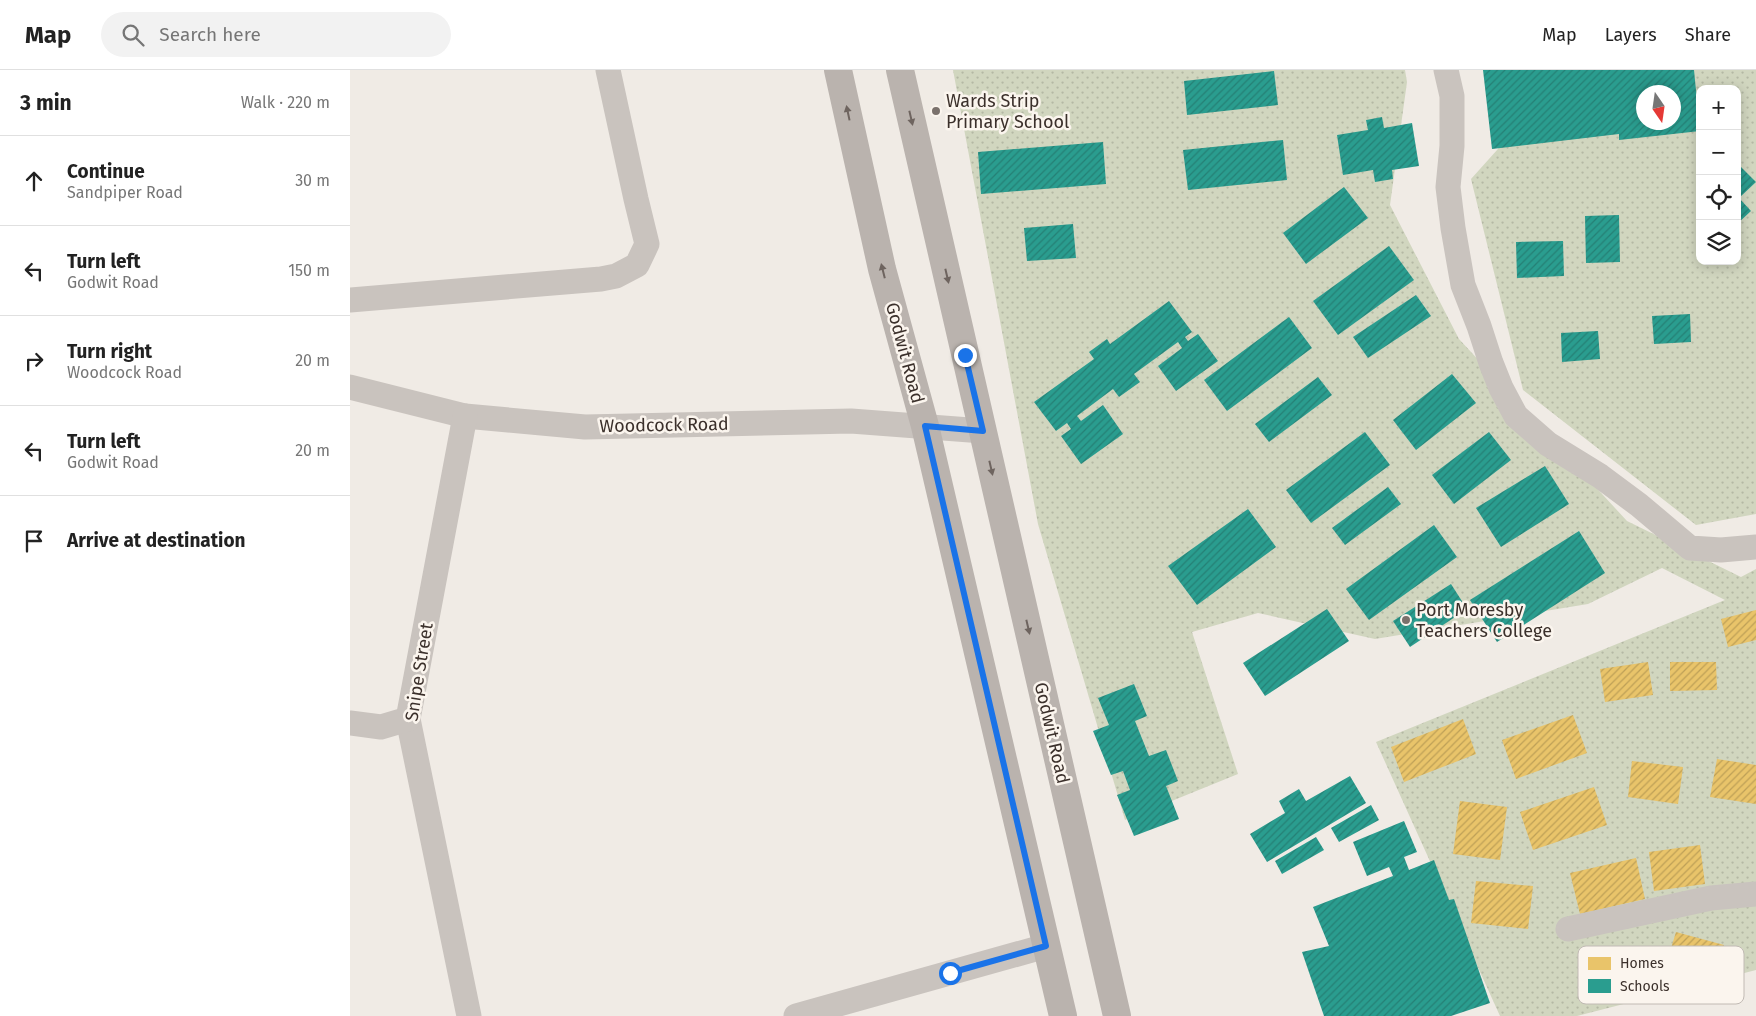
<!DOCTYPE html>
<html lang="en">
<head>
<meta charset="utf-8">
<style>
	:root { --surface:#fff; --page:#f2f2f2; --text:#222; --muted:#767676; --line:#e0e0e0 }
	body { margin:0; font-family:"Fira Sans",sans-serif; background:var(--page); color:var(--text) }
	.controls { position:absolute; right:15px; top:15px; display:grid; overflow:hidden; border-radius:10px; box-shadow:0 2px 12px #0003 }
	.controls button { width:45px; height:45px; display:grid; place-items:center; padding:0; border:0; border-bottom:1px solid var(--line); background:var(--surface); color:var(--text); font:25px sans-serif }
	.compass { position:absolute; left:1286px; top:15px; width:45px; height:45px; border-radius:50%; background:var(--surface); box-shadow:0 2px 12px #0003; rotate:167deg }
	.stop { position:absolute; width:15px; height:15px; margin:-11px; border:4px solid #1a73e8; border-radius:50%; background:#fff }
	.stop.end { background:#1a73e8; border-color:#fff; box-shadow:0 1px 5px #0008 }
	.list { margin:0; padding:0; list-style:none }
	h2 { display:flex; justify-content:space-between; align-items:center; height:65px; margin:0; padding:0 20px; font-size:21px }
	h2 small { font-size:16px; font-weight:400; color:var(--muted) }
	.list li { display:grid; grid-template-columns:32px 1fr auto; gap:15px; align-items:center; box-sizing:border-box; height:90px; padding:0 20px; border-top:1px solid var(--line) }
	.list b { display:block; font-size:19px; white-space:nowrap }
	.list p { margin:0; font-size:16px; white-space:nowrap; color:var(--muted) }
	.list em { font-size:16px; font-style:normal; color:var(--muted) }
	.icon { flex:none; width:28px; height:28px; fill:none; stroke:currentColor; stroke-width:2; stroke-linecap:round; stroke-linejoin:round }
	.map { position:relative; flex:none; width:1406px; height:946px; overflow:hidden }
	header { display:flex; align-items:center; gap:30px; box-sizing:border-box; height:70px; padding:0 25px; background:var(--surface); border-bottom:1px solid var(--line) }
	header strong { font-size:24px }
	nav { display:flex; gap:28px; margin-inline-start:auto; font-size:18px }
	.search { width:350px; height:45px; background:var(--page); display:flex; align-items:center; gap:12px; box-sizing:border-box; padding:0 18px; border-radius:28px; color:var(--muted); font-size:19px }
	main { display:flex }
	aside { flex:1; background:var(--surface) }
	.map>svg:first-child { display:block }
</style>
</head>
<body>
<header>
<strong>Map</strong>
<div class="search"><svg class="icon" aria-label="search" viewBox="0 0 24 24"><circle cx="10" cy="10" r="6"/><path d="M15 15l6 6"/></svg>Search here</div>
<nav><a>Map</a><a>Layers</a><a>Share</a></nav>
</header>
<main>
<aside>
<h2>3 min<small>Walk · 220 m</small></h2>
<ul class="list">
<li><svg class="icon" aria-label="ahead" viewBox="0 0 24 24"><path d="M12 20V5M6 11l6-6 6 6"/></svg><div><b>Continue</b><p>Sandpiper Road</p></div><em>30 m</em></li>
<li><svg class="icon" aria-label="left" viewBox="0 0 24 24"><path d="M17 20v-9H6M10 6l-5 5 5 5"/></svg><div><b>Turn left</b><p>Godwit Road</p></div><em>150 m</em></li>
<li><svg class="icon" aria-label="right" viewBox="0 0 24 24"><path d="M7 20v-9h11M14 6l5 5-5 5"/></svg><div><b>Turn right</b><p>Woodcock Road</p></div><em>20 m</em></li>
<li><svg class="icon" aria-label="left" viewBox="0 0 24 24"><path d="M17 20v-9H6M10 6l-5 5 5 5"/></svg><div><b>Turn left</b><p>Godwit Road</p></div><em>20 m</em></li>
<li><svg class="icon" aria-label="arrive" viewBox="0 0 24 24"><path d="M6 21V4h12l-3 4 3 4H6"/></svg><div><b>Arrive at destination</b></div></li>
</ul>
</aside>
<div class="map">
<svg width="1406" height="946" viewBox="0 0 1406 946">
	<defs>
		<pattern id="grass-dots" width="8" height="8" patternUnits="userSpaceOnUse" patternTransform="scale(1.25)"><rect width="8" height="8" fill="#d1d6bf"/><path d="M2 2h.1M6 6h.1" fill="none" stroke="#b4b8a4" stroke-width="1.8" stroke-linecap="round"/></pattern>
		<pattern id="homes-hatch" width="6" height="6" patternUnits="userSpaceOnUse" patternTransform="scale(1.25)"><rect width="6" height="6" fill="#e9c46a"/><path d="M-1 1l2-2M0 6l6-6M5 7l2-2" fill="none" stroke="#bea057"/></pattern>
		<pattern id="schools-hatch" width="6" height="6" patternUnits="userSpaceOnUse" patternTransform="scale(1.25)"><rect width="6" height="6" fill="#2a9d8f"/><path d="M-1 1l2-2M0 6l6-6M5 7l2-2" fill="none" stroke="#258075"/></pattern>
	</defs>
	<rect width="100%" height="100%" fill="#f0ebe5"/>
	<g fill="url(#grass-dots)" fill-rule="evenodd">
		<path d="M603 0H1055L1057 12 1040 135 1109 269 1277 451 1391 507 1406 499V900L1227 946H1150L1026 672 1375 530 1312 498 1238 534 1025 569 908 543 842 562 888 704 775 750 688 454Z"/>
		<path d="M1219 0H1406V444L1346 455 1173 320 1121 109ZM1350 19H1387V191H1350ZM1294 22H1324V52H1294Z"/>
	</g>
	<g fill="url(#homes-hatch)">
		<path d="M1406 540V570L1378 577 1371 549Z"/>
		<path d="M1298 592 1303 625 1255 632 1250 599Z"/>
		<path d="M1320 592H1366L1367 620 1320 621Z"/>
		<path d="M1223 645 1237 683 1166 709 1152 670Z"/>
		<path d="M1113 649 1126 684 1054 712 1041 677Z"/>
		<path d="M1367 689 1406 695V734L1360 727Z"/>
		<path d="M1282 691 1333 697 1328 734 1278 727Z"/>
		<path d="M1244 717 1257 755 1183 780 1170 742Z"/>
		<path d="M1110 731 1157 737 1150 790 1103 784Z"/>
		<path d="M1350 775 1355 814 1304 821 1299 782Z"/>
		<path d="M1286 788 1295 829 1230 844 1220 803Z"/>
		<path d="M1126 811 1183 816 1178 859 1121 853Z"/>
		<path d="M1326 862 1374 875 1362 915 1314 901Z"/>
	</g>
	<g fill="url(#schools-hatch)" fill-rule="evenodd">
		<path d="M1133 0H1344L1350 61 1269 70V64L1142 79ZM1294 22H1324V52H1294Z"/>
		<path d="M924 1 928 35 837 45 834 11Z"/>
		<path d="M1032 47 1034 58 1062 53 1069 96 1042 100 1043 109 1025 112 1023 100 993 105 987 65 1018 60 1016 50Z"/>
		<path d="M933 70 937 110 838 120 833 80Z"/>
		<path d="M753 72 756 114 631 124 628 82Z"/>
		<path d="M1391 97 1406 112 1389 128 1401 141 1387 154V101Z"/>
		<path d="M994 117 1018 148 956 194 933 163Z"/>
		<path d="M1269 145 1270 192 1236 193 1235 146Z"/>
		<path d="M723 154 726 188 677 191 674 158Z"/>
		<path d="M1213 171 1214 206 1167 208 1166 172Z"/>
		<path d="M1039 176 1064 210 988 265 963 231Z"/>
		<path d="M1066 225 1081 246 1018 288 1003 267Z"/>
		<path d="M819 231 842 262 835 267 838 271 848 264 868 291 826 321 808 296 832 278 828 272 784 304 790 312 769 327 763 319 727 346 731 351 753 335 773 364 731 394 711 366 721 359 717 353 706 361 684 332 744 289 739 282 757 269 760 274Z"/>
		<path d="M1340 244 1341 272 1304 274 1302 246Z"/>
		<path d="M939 247 962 278 877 341 854 310Z"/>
		<path d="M1248 261 1250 289 1212 292 1211 263Z"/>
		<path d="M1102 304 1126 333 1066 380 1043 350Z"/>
		<path d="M968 307 982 325 919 372 905 354Z"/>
		<path d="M1015 362 1040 395 961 453 936 420Z"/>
		<path d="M1139 362 1161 390 1104 434 1082 405Z"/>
		<path d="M1195 396 1219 434 1151 477 1126 438Z"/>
		<path d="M1038 417 1051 434 995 475 982 458Z"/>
		<path d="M898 439 926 477 847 535 818 496Z"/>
		<path d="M1084 455 1107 487 1019 550 996 519Z"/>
		<path d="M1229 461 1255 503 1147 572 1120 530Z"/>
		<path d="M1101 514 1117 539 1060 577 1043 551Z"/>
		<path d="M977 539 999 571 915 626 893 593Z"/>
		<path d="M784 614 797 646 785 651 799 686 816 680 828 711 816 716 829 749 784 766 767 725 780 720 773 701 761 705 743 661 759 655 748 628Z"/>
		<path d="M1000 706 1016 733 917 792 900 764 935 743 929 731 949 719 956 731Z"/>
		<path d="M1021 735 1029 750 989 772 981 758Z"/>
		<path d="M1054 751 1067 782 1054 787 1059 800 1084 790 1099 830 1104 829 1140 933 1101 946H974L952 882 979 876 963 837 1043 806 1039 797 1017 806 1003 772Z"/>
		<path d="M966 767 974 780 932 804 925 791Z"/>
	</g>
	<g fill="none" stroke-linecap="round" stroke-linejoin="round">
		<g stroke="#c9c3be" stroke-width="25">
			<path d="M1096 0 1102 26V76L1098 117 1103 158 1113 215 1129 256 1141 293 1151 318 1166 346 1198 374 1250 406 1289 435 1340 478 1371 480 1406 477"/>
			<path d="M0 230 251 209 266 206 287 195 297 174 286 129 258 0"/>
			<path d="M0 317 115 346 235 357 501 351 633 361"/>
			<path d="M115 346 58 649 119 946"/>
			<path d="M0 653 31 657 58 649"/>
			<path d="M1218 859 1361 828 1406 824"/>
			<path d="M446 946 696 876"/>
		</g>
		<g stroke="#bab3ae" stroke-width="28">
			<path d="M488 0 532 199 575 356 713 946"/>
			<path d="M550 0 767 946"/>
		</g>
	</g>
	<defs><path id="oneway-solid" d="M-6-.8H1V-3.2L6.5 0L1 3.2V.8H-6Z" transform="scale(1.25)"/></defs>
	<g fill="#6e645f">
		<use href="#oneway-solid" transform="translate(498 43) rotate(-102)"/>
		<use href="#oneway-solid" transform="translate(561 48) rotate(77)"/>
		<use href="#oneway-solid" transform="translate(533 201) rotate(-104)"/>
		<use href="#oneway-solid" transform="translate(597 206) rotate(77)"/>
		<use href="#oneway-solid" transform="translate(641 398) rotate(77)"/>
		<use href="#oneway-solid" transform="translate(678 557) rotate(77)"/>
	</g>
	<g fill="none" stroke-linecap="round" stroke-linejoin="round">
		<path stroke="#1a73e8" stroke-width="6" d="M600 903 696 876 575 356 633 361 615 285"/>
	</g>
	<g fill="#7a716c" stroke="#fbf5ee" stroke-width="2">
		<circle cx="586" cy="41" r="5"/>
		<circle cx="1056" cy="550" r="5"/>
	</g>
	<g text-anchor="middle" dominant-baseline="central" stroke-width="5" stroke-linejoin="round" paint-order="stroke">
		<g font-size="18" fill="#3b302b" stroke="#fbf5ee" text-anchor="start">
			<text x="596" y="31">Wards Strip<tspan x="596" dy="21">Primary School</tspan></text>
			<text x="1066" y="540">Port Moresby<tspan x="1066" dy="21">Teachers College</tspan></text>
		</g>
		<g font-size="18" fill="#3b302b" stroke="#fbf5ee">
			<text transform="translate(555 283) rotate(75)">Godwit Road</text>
			<text transform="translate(314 355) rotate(-1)">Woodcock Road</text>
			<text transform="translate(69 602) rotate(-81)">Snipe Street</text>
			<text transform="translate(702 663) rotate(77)">Godwit Road</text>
		</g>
	</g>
	<rect x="1228" y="876" width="166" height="58" rx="8" fill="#fbf5ee" stroke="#c1bab4" stroke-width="1"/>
	<rect x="1238" y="887" width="23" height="13" fill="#e9c46a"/>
	<rect x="1238" y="909" width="23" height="14" fill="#2a9d8f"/>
	<g font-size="14" fill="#3b302b">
		<text x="1270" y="898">Homes</text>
		<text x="1270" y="921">Schools</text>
	</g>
</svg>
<div class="controls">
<button>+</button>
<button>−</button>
<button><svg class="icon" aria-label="locate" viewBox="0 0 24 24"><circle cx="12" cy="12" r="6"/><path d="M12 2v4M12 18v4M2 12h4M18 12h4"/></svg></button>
<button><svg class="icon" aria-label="layers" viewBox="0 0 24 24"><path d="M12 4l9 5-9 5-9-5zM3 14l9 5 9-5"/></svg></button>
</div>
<svg class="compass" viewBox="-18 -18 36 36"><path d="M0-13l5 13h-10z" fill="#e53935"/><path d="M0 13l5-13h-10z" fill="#767676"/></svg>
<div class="stop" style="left:600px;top:903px"></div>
<div class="stop end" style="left:615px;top:285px"></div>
</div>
</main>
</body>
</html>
